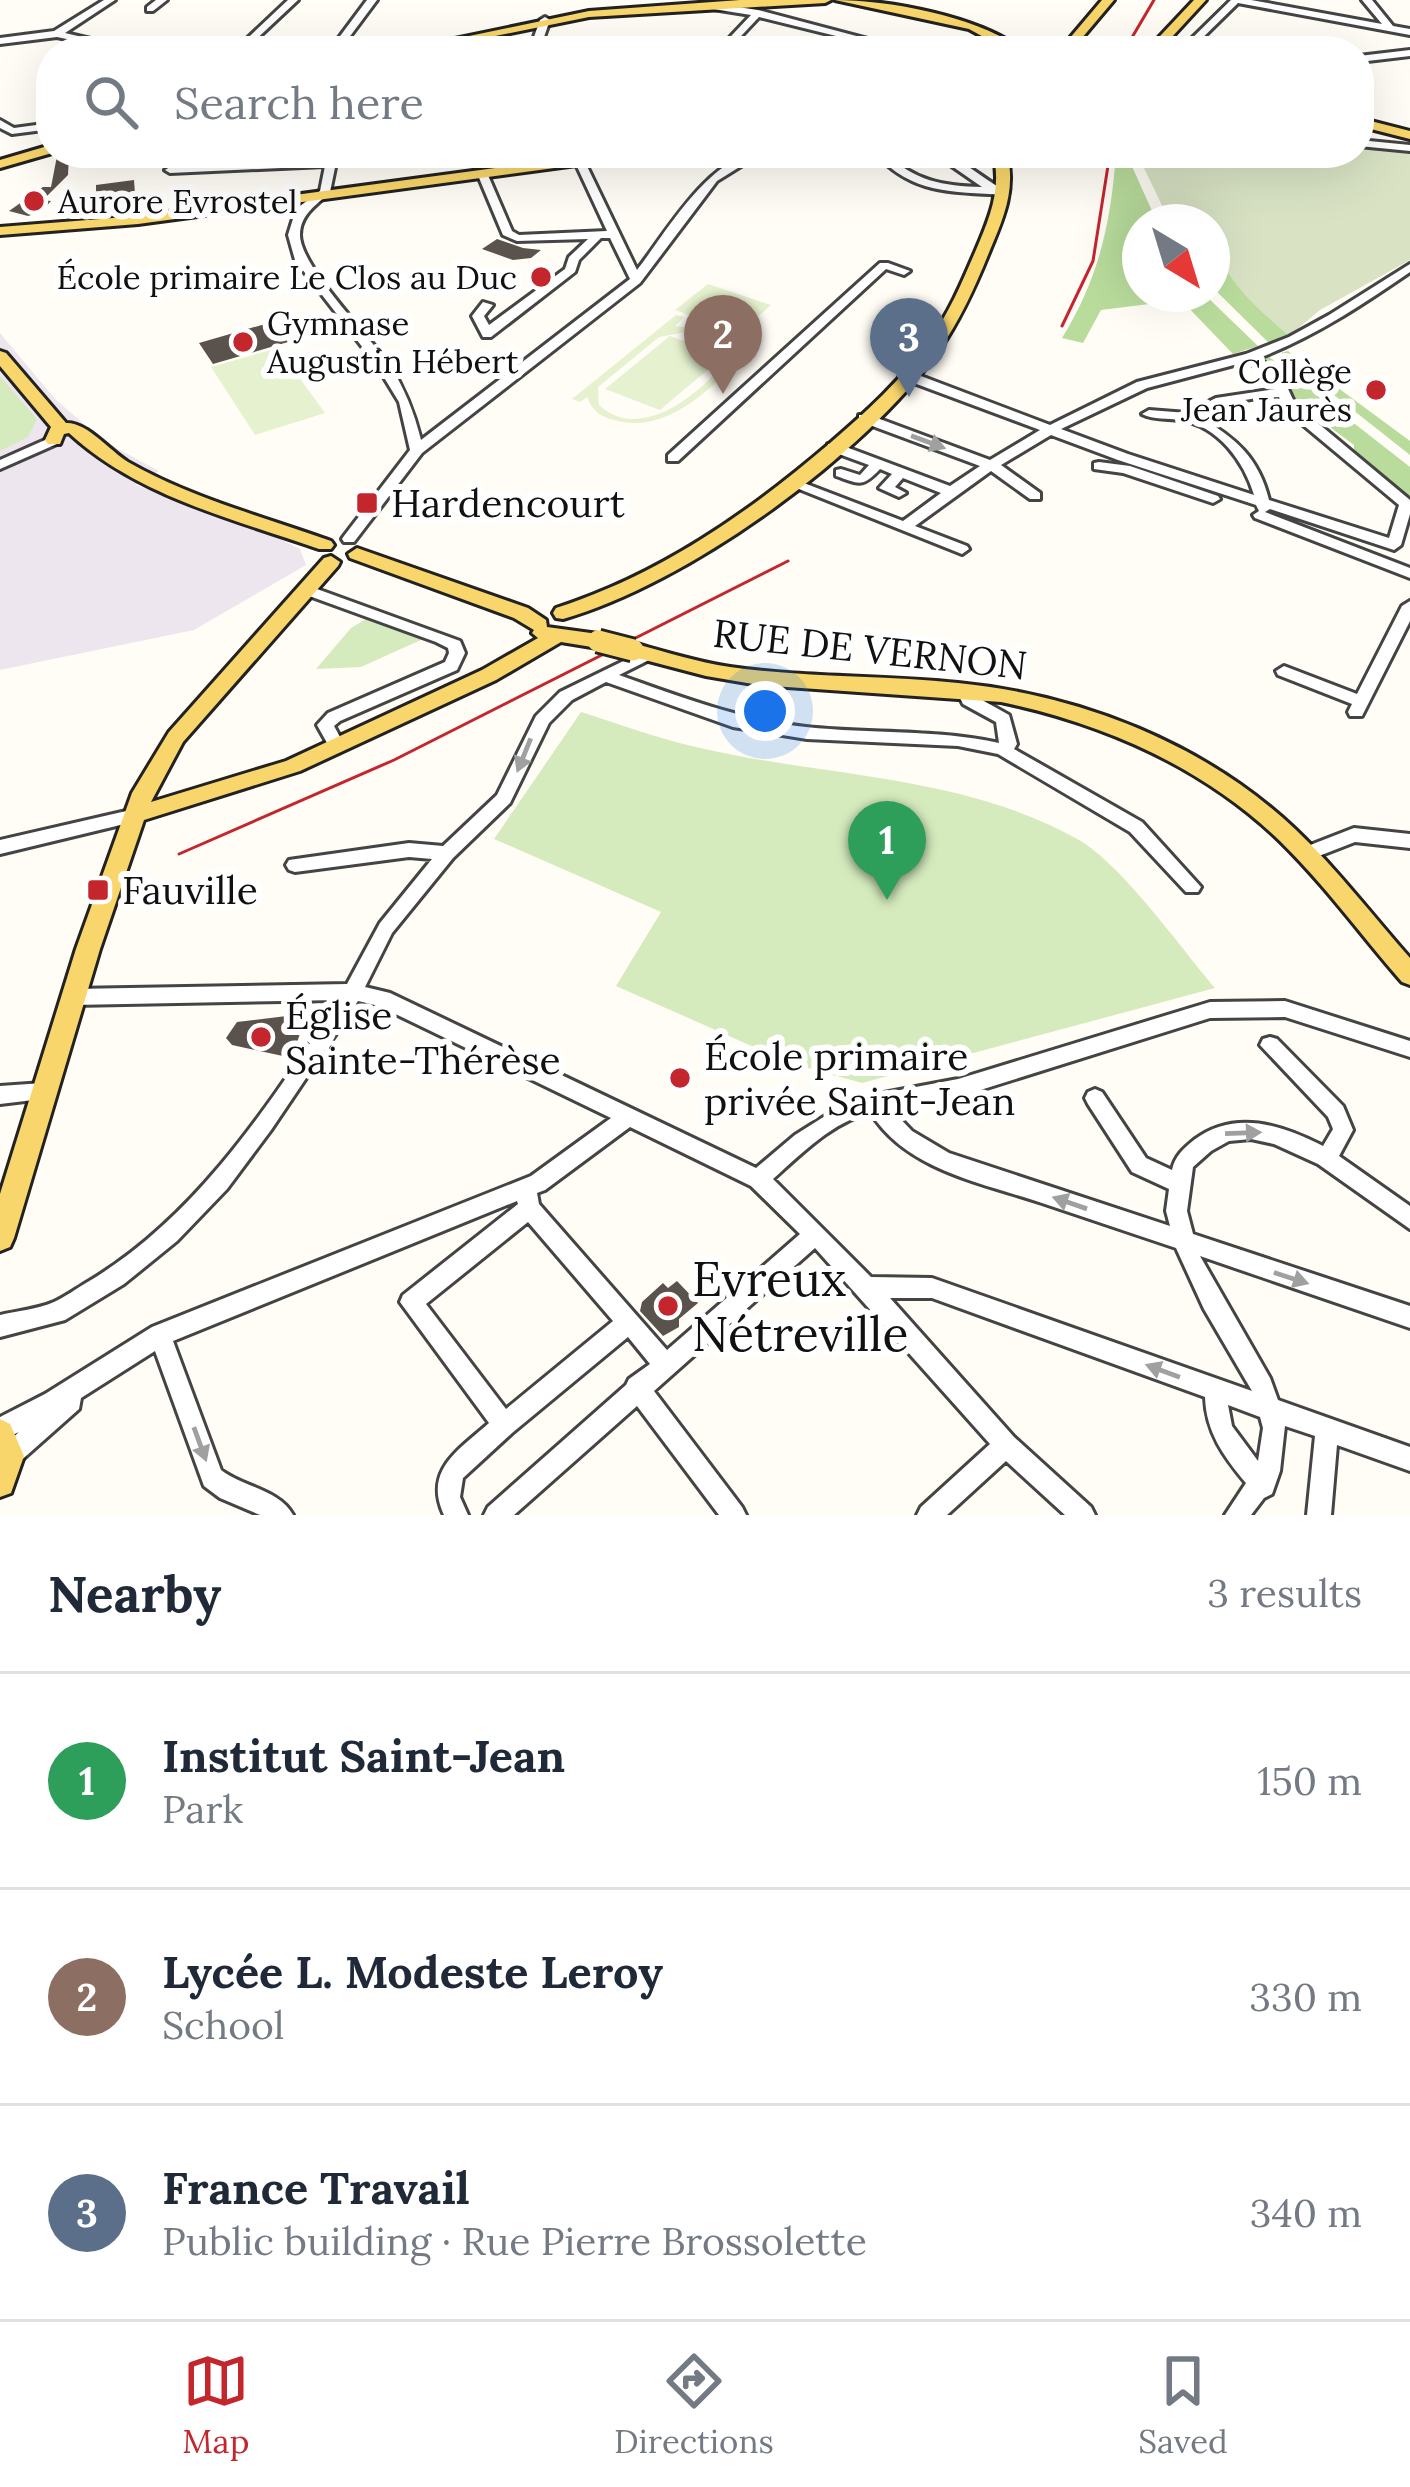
<!DOCTYPE html>
<html lang="en">
<head>
<meta charset="utf-8">
<style>
	:root { --surface:#fff; --page:#f6f6f7; --text:#1f2937; --muted:#747a83; --line:#e0e1e3; --accent:#c4262e }
	body { margin:0; font-family:Lora,serif; background:var(--page); color:var(--text) }
	.compass { position:absolute; left:1122px; top:204px; width:108px; height:108px; border-radius:50%; background:var(--surface); box-shadow:0 12px 48px #0002; rotate:142deg }
	.you { position:absolute; left:765px; top:711px; width:42px; height:42px; margin:-30px; border:9px solid #fff; border-radius:50%; background:#1a73e8; box-shadow:0 0 0 18px #1a73e833 }
	.badge { display:grid; place-items:center; width:78px; height:78px; border-radius:50%; background:var(--accent); color:#fff; font-size:39px; font-weight:700 }
	.pin { position:absolute; translate:-50% -99px; filter:drop-shadow(0 3px 6px #0008) }
	.pin::after { content:''; position:absolute; top:63px; width:42px; height:36px; background:inherit; clip-path:polygon(0 0,100% 0,50% 100%) }
	.list { margin:0; padding:0; list-style:none }
	h2 { display:flex; justify-content:space-between; align-items:center; height:156px; margin:0; padding:0 48px; font-size:51px }
	h2 small { font-size:39px; font-weight:400; color:var(--muted) }
	.list li { display:grid; grid-template-columns:78px 1fr auto; gap:36px; align-items:center; box-sizing:border-box; height:216px; padding:0 48px; border-top:3px solid var(--line) }
	.list b { display:block; font-size:45px; white-space:nowrap }
	.list p { margin:0; font-size:39px; white-space:nowrap; color:var(--muted) }
	.list em { font-size:39px; font-style:normal; color:var(--muted) }
	.icon { flex:none; width:66px; height:66px; fill:none; stroke:currentColor; stroke-width:2; stroke-linecap:round; stroke-linejoin:round }
	.map { position:relative; flex:none; width:1410px; height:1515px; overflow:hidden }
	.search { position:absolute; background:var(--surface); box-shadow:0 12px 48px #0002; left:36px; right:36px; top:36px; height:132px; display:flex; align-items:center; gap:30px; box-sizing:border-box; padding:0 42px; border-radius:48px; color:var(--muted); font-size:45px }
	.sheet { height:804px; background:var(--surface) }
	nav { display:flex; justify-content:space-around; align-items:center; box-sizing:border-box; height:168px; border-top:3px solid var(--line); background:var(--surface); font-size:33px; color:var(--muted) }
	nav a { display:grid; justify-items:center; gap:6px }
	nav .on { color:var(--accent) }
	.map>svg:first-child { display:block }
</style>
</head>
<body>
<div class="map">
<svg width="1410" height="1515" viewBox="0 0 1410 1515">
	<rect width="100%" height="100%" fill="#fffdf5"/>
	<path fill="#eee6ef" d="M0 333 55 399 105 442 159 471 136 485 242 520 300 549 306 565 194 630 0 670Z"/>
	<g fill="#d5ebbd">
		<path d="M0 376 37 419 28 437 0 451Z"/>
		<path d="M366 619 423 639 361 667 316 669 351 628Z"/>
		<path d="M581 712C619 724 657 738 696 747 822 777 963 774 1079 840 1122 865 1181 948 1215 988L862 1083 790 1063 616 986 661 912 494 839Z"/>
	</g>
	<g fill="#b9dc9c">
		<path d="M1116 153H1126L1157 222H1140V294H1204L1258 346 1233 354 1181 300 1101 310 1083 343 1062 338C1099 278 1111 223 1116 153Z"/>
		<path d="M1212 243 1222 265 1289 336 1270 344 1212 287Z"/>
		<path d="M1288 351 1410 441V455L1281 353Z"/>
		<path d="M1268 356 1410 467V498L1354 450V445L1299 404 1263 358Z"/>
	</g>
	<path fill="#d9e3c4" d="M1359 147 1410 152V260L1320 310 1289 336C1255 306 1212 271 1212 222H1170L1143 166 1173 165 1168 153H1359Z"/>
	<g fill="#e6f2cf" fill-rule="evenodd">
		<path d="M708 284 771 305 739 333 675 310Z"/>
		<path d="M676 315 684 317 675 326 719 331 739 350 750 340 759 343C718 378 673 437 614 420 599 416 592 410 587 397L580 402 572 399ZM698 330 723 340 731 355C705 390 642 445 599 405L598 387 659 337Z"/>
		<path d="M670 336 724 356 660 410 605 389Z"/>
		<path d="M278 348 325 413 255 435 211 367Z"/>
	</g>
	<g fill="#5a524d">
		<path d="M69 155 68 175 43 200 51 201 41 212 28 216 9 211 43 187H51L57 156Z"/>
		<path d="M134 180 136 209 96 215V185Z"/>
		<path d="M497 239 523 248 541 250 531 258 513 260 482 249Z"/>
		<path d="M272 322 288 342 213 364 199 343Z"/>
		<path d="M295 1015 305 1018 292 1058 232 1045 226 1038 237 1022Z"/>
		<path d="M677 1281 698 1303 679 1319V1327L663 1336 640 1311 642 1302 663 1283 668 1288Z"/>
	</g>
	<g fill="none" stroke-linecap="round" stroke-linejoin="round">
		<defs>
			<g id="minor">
				<path d="M104 0H115L65 33 142 51H124L57 37 0 44V38L54 31Z"/>
				<path d="M156 0H167L153 11H147V7Z"/>
				<path d="M288 0H298L249 46 314 48 319 51H234Z"/>
				<path d="M367 0H377L339 51H329Z"/>
				<path d="M1231 0H1251L1382 24 1362 0H1372L1393 26 1410 29V35L1238 3 1189 51H1179Z"/>
				<path d="M710 3 758 10 913 51H897L759 17 727 51H717L751 15 707 8V4Z"/>
				<path d="M545 17 550 20 539 51H529L540 20Z"/>
				<path d="M177 42 210 48 215 51 177 48 145 51Z"/>
				<path d="M1410 50V56L1359 62V56Z"/>
				<path d="M0 120 14 128 51 123V129L12 134 0 128Z"/>
				<path d="M1359 140 1410 145V151L1359 146Z"/>
				<path d="M328 153H338L330 192C317 205 300 214 300 235 300 266 369 336 389 364 405 389 414 412 421 440L630 279 610 238H601L579 260 575 272 491 337H483L472 316 483 302 493 305 484 316 489 325 565 269 569 257 588 239 517 241 503 235 477 173 478 171 487 173 512 231 519 235 607 231 574 160 583 158 637 270C666 233 711 153 762 153L717 181 640 283 422 453 354 542H344L342 539 344 536 410 450 399 402 377 366 295 260 288 235 296 209 320 191 325 166 170 173 165 170 170 167 326 160Z"/>
				<path d="M875 153H886C914 181 943 186 982 187L933 153C960 153 985 183 1009 192L1004 195C951 191 913 195 875 153Z"/>
				<path d="M880 263H888L910 271 904 275 886 269 678 461H668V455Z"/>
				<path d="M1410 264V272C1362 305 1314 337 1259 358L1283 378 1295 404 1410 500V514L1401 545 1394 550 1270 509 1265 512 1410 568V578L1255 518 1253 515 1259 511 1256 505 1118 460 1051 435 1001 465 1040 493V499H1030L991 471 915 526 967 546 969 549 962 554 784 483 791 479 796 480 903 521 941 493 903 478 895 487 906 493 899 497 879 488 892 474 880 469C862 488 860 484 836 476V470L841 469 860 475 869 465 828 450V444H838L950 486 980 466 859 421V415H869L990 460 1040 430 903 379V373H913L1050 425 1137 382 1246 354 1289 337 1329 315ZM1249 361 1272 383 1275 389 1216 398 1187 413 1149 410 1142 414C1154 420 1167 418 1181 420 1218 426 1244 461 1254 495L1128 454 1061 429 1147 388ZM1279 397 1284 409 1399 505 1389 538 1269 500C1259 458 1235 437 1199 417 1223 401 1250 398 1279 397Z"/>
				<path d="M54 436 61 440 59 443 0 469V460Z"/>
				<path d="M1099 462 1130 466 1218 496 1220 499 1213 503 1123 473 1094 469V463Z"/>
				<path d="M306 585 460 641 465 653 457 670 340 721 334 726 345 746 343 750H331L317 725 328 713 445 662 449 653 448 648 436 642 301 593 299 590Z"/>
				<path d="M1410 601V621L1362 716H1350L1348 712 1352 704 1278 675 1276 671 1284 666 1357 694 1402 606Z"/>
				<path d="M648 649 653 650 656 654 653 658 619 675C681 697 740 720 806 727 871 734 935 729 999 743L996 722 963 704 956 690 958 686H970L975 696 1009 715 1017 744 1014 749 1142 822 1201 887 1198 892H1186L1130 832 998 754 958 746 807 739 733 727 606 682 572 700 549 723 510 803 453 858 392 933 365 987 390 993 756 1168 795 1135 852 1099 958 1079 1210 1002 1285 1001 1410 1041V1057L1285 1017 1210 1018 958 1097 891 1109 912 1131 949 1153 1170 1226 1166 1211 1169 1189 1132 1172 1088 1104 1085 1098 1088 1092 1095 1089 1102 1092 1146 1158 1172 1170C1175 1156 1183 1149 1194 1140 1235 1109 1282 1125 1323 1146L1333 1129 1328 1117 1260 1045 1263 1039 1270 1037 1277 1039 1343 1106 1353 1130 1339 1156 1410 1206V1229L1318 1164 1274 1144 1251 1139 1229 1141 1211 1151 1193 1167 1187 1211 1193 1234 1410 1306V1328L1200 1256 1270 1378 1278 1400 1410 1447V1471L1337 1445 1331 1515H1307L1315 1436 1285 1426 1280 1471 1272 1494 1264 1498 1251 1515H1225L1246 1483C1224 1457 1206 1432 1205 1397L932 1298H890L1014 1437 1091 1507 1095 1515H1065L1006 1461 947 1515H917L921 1507 990 1444 815 1248 654 1391 742 1507 746 1515H719L637 1406 514 1515H484L488 1507 626 1385 629 1379 650 1364 628 1337 512 1433 463 1478 460 1497 468 1515H444C423 1470 459 1450 489 1423L400 1302 403 1295 518 1204 517 1201 173 1341 221 1470C243 1487 280 1490 293 1515H260L220 1498 204 1486 155 1351 81 1398 79 1409 17 1464 9 1468 1 1464V1448L19 1432 0 1441V1417L45 1394 152 1327 531 1176 611 1118 379 1006 358 1001 271 1130 227 1189 177 1241 124 1284 65 1320 0 1337V1315C17 1311 38 1309 54 1302 65 1297 76 1289 86 1283 197 1218 269 1104 339 1000L73 1005 66 1003 64 997 66 991 73 989 347 984 380 923 432 859 409 857 295 872 289 870 286 865 289 860 409 843 443 846 497 795 536 716 560 692ZM871 1113C906 1170 983 1183 1042 1203 1087 1218 1131 1233 1176 1248L1204 1309 1252 1391 932 1278 871 1277 773 1179C800 1155 834 1120 871 1113ZM630 1127 751 1186 800 1234 667 1350 539 1204 537 1193 545 1190ZM528 1222 613 1321 506 1409 426 1304ZM1228 1405 1260 1417 1263 1428 1258 1461 1232 1426Z"/>
				<path d="M135 809 141 810 144 815 141 820 0 854V840Z"/>
				<path d="M1354 828 1410 834V848L1355 842 1306 861 1300 859 1297 854 1300 849Z"/>
				<path d="M43 1083 50 1086 53 1092 50 1098 0 1104V1086Z"/>
			</g>
			<g id="major">
				<path d="M740 0H831L825 3 589 17 421 51H397L589 11Z"/>
				<path d="M835 0C890 0 980 17 1024 51H1009L969 29Z"/>
				<path d="M1102 0H1114L1071 51H1059Z"/>
				<path d="M1194 0H1206L1159 51H1146Z"/>
				<path d="M1359 118 1410 131V139L1359 126Z"/>
				<path d="M51 145 52 153 0 168V160Z"/>
				<path d="M606 153H643L636 157 138 224 0 235V227L138 216Z"/>
				<path d="M993 153H1007C1016 189 1004 217 990 250 976 285 961 318 940 349 864 456 689 583 563 619L556 618 553 613 556 608C659 575 747 514 829 444 865 413 903 379 930 339 950 312 963 280 976 250 990 217 1002 189 993 153Z"/>
				<path d="M0 351 6 353 66 423C87 422 110 451 128 462 191 498 264 517 331 541L334 545 331 549H319C233 519 137 496 69 433L64 434 60 444H48L45 440 51 427 0 366Z"/>
				<path d="M357 548 528 608 546 620 547 627 598 634 608 641 598 648 561 642 496 680 300 771 144 820 100 949 14 1238 10 1247 0 1251V1194L76 949 132 793 169 732 324 558 331 556 340 562 338 566 183 742 151 802 286 761 482 670 538 638 532 633 534 630 514 618 350 558 348 554Z"/>
				<path d="M633 643C665 652 697 662 730 667 806 678 882 675 958 683 1081 695 1205 744 1295 829 1337 869 1372 915 1410 958V985L1402 982C1361 935 1324 884 1280 841 1203 767 1105 724 1001 702L759 685 706 676 626 655 623 650Z"/>
				<path d="M0 1419 10 1424 24 1456 11 1493 0 1497Z"/>
			</g>
		</defs>
		<use href="#minor" stroke="#444" stroke-width="6"/>
		<use href="#major" stroke="#222" stroke-width="6"/>
		<use href="#minor" fill="#fff" fill-rule="evenodd"/>
		<use href="#major" fill="#f9d66b" fill-rule="evenodd"/>
		<g stroke="#c4262e" stroke-width="3">
			<path d="M1124 51 1154 0"/>
			<path d="M1062 326 1093 261 1110 153"/>
			<path d="M179 854 394 760 788 561"/>
		</g>
		<defs>
			<path id="major-bridge" d="M598 641 633 650"/>
		</defs>
		<use href="#major-bridge" stroke="#222" stroke-width="27" stroke-linecap="butt"/>
		<use href="#major-bridge" stroke="#f9d66b" stroke-width="21"/>
	</g>
	<defs><path id="oneway-solid" d="M-6-.8H1V-3.2L6.5 0L1 3.2V.8H-6Z" transform="scale(3)"/></defs>
	<g fill="#a0a0a0">
		<use href="#oneway-solid" transform="translate(928 442) rotate(20)"/>
		<use href="#oneway-solid" transform="translate(524 755) rotate(112)"/>
		<use href="#oneway-solid" transform="translate(1243 1133) rotate(-2)"/>
		<use href="#oneway-solid" transform="translate(1070 1203) rotate(-161)"/>
		<use href="#oneway-solid" transform="translate(1291 1278) rotate(18)"/>
		<use href="#oneway-solid" transform="translate(1163 1371) rotate(-160)"/>
		<use href="#oneway-solid" transform="translate(200 1444) rotate(70)"/>
	</g>
	<g fill="#c4262e" stroke="#fff" stroke-width="4.5">
		<circle cx="34" cy="201" r="12"/>
		<circle cx="541" cy="277" r="12"/>
		<circle cx="243" cy="342" r="12"/>
		<circle cx="1376" cy="390" r="12"/>
		<rect x="355" y="491" width="24" height="24" rx="6"/>
		<rect x="86" y="878" width="24" height="24" rx="6"/>
		<circle cx="261" cy="1037" r="12"/>
		<circle cx="680" cy="1078" r="12"/>
		<circle cx="668" cy="1306" r="12"/>
	</g>
	<g text-anchor="middle" dominant-baseline="central" stroke-width="12" stroke-linejoin="round" paint-order="stroke">
		<g font-size="33" fill="#111" stroke="#fff" text-anchor="start">
			<text x="58" y="201">Aurore Evrostel</text>
			<text x="517" y="277" text-anchor="end">École primaire Le Clos au Duc</text>
			<text x="267" y="323">Gymnase<tspan x="267" dy="38">Augustin Hébert</tspan></text>
			<text x="1352" y="371" text-anchor="end">Collège<tspan x="1352" dy="38">Jean Jaurès</tspan></text>
		</g>
		<g font-size="39" fill="#111" stroke="#fff" text-anchor="start">
			<text x="391" y="503">Hardencourt</text>
			<text x="122" y="890">Fauville</text>
			<text x="285" y="1015">Église<tspan x="285" dy="45">Sainte-Thérèse</tspan></text>
			<text x="704" y="1056">École primaire<tspan x="704" dy="45">privée Saint-Jean</tspan></text>
		</g>
		<g font-size="39" fill="#111" stroke="#fff">
			<text transform="translate(870 649) rotate(6)">RUE DE VERNON</text>
		</g>
		<g font-size="48" fill="#111" stroke="#fff" text-anchor="start">
			<text x="692" y="1278">Evreux<tspan x="692" dy="55">Nétreville</tspan></text>
		</g>
	</g>
</svg>
<svg class="compass" viewBox="-18 -18 36 36"><path d="M0-13l5 13h-10z" fill="#e53935"/><path d="M0 13l5-13h-10z" fill="#747a83"/></svg>
<div class="you"></div>
<div class="pin badge" style="left:887px;top:900px;background:#2e9e5b">1</div>
<div class="pin badge" style="left:723px;top:394px;background:#8d6e63">2</div>
<div class="pin badge" style="left:909px;top:397px;background:#5c6f8a">3</div>
<div class="search"><svg class="icon" aria-label="search" viewBox="0 0 24 24"><circle cx="10" cy="10" r="6"/><path d="M15 15l6 6"/></svg>Search here</div>
</div>
<section class="sheet">
<h2>Nearby<small>3 results</small></h2>
<ul class="list">
<li><span class="badge" style="background:#2e9e5b">1</span><div><b>Institut Saint-Jean</b><p>Park</p></div><em>150 m</em></li>
<li><span class="badge" style="background:#8d6e63">2</span><div><b>Lycée L. Modeste Leroy</b><p>School</p></div><em>330 m</em></li>
<li><span class="badge" style="background:#5c6f8a">3</span><div><b>France Travail</b><p>Public building · Rue Pierre Brossolette</p></div><em>340 m</em></li>
</ul>
</section>
<nav>
<a class="on"><svg class="icon" aria-label="map" viewBox="0 0 24 24"><path d="M3 6l6-2 6 2 6-2v14l-6 2-6-2-6 2zM9 4v14M15 6v14"/></svg>Map</a>
<a><svg class="icon" aria-label="directions" viewBox="0 0 24 24"><path d="M12 3l9 9-9 9-9-9zM9 14v-3h6M13 9l2 2-2 2"/></svg>Directions</a>
<a><svg class="icon" aria-label="saved" viewBox="0 0 24 24"><path d="M7 4h10v16l-5-4-5 4z"/></svg>Saved</a>
</nav>
</body>
</html>
